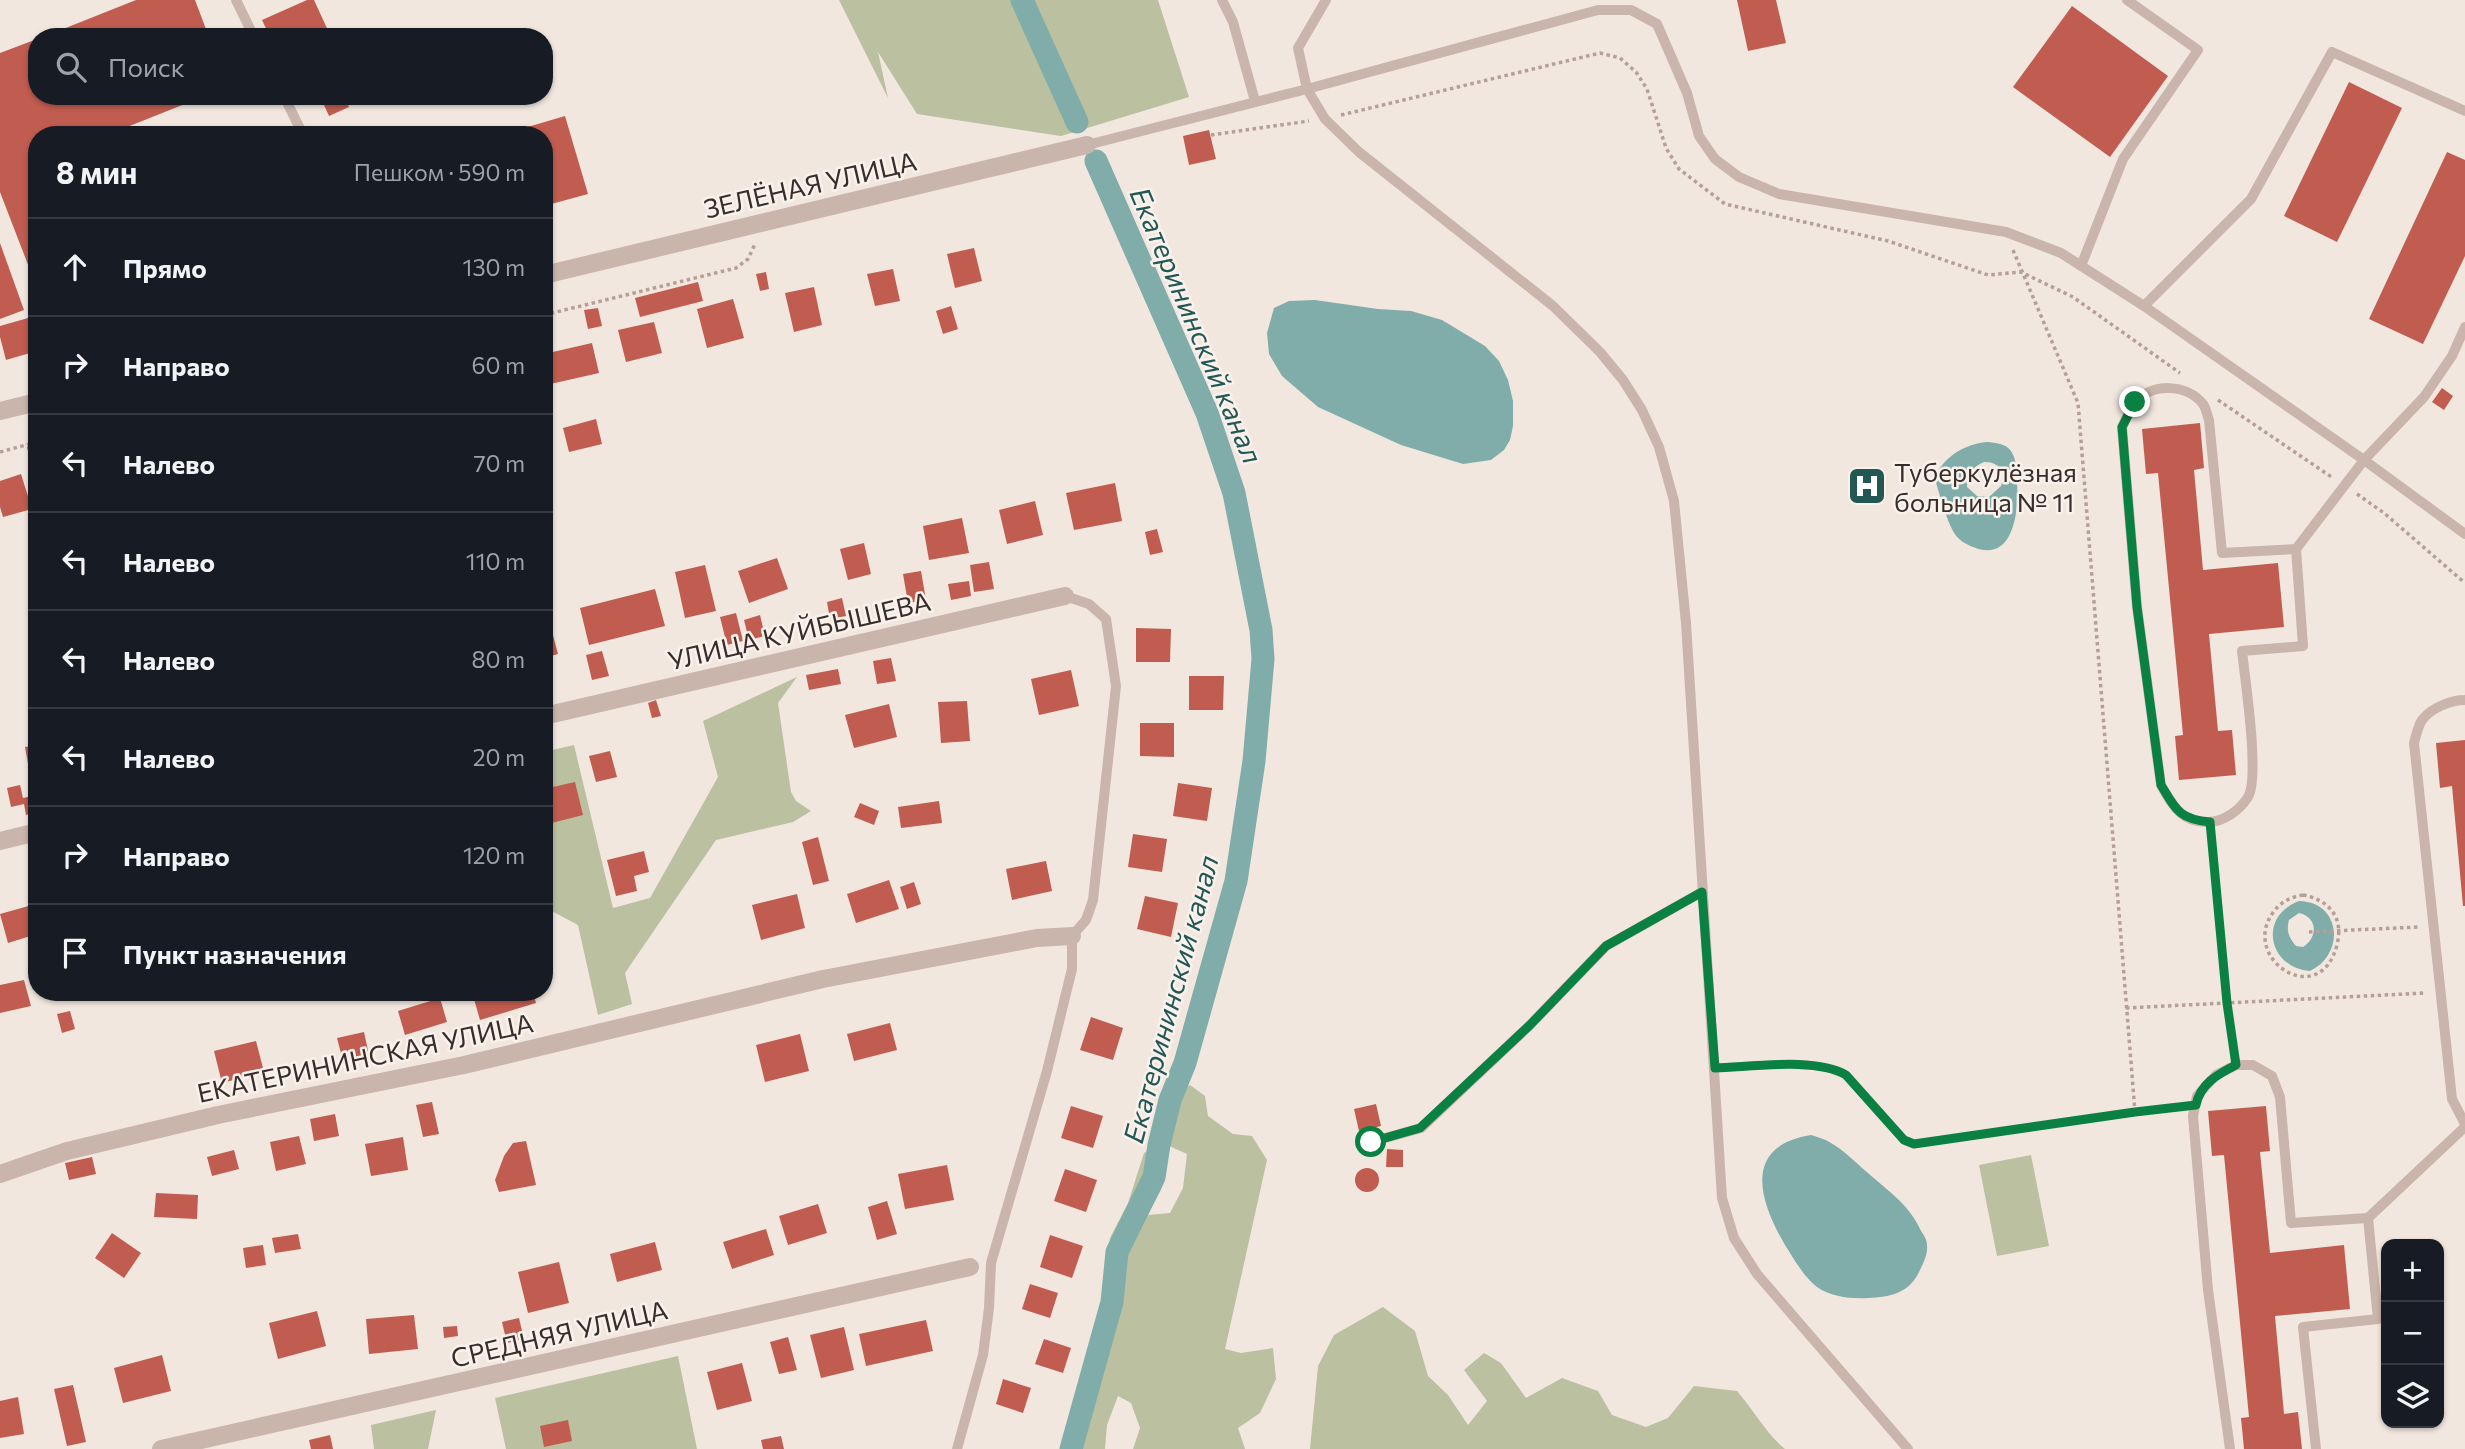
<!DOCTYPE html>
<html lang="ru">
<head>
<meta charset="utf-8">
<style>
	:root { --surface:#171b24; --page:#20242c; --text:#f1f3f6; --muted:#9ea1a6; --line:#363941 }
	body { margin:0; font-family:Commissioner,sans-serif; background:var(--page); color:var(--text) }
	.controls { position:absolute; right:21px; bottom:21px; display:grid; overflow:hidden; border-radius:14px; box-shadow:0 2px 5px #0004 }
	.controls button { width:63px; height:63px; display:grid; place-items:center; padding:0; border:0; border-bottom:2px solid var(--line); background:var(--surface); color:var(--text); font:35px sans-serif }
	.stop { position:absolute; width:21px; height:21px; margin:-16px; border:5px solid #0b8043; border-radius:50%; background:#fff }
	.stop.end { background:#0b8043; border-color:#fff; box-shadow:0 2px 7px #0008 }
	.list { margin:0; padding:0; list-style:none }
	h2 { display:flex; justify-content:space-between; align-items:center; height:91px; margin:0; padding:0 28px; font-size:30px }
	h2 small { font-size:23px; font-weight:400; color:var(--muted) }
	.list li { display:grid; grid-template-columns:46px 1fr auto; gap:21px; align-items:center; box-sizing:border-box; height:98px; padding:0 28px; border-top:2px solid var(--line) }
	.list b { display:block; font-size:26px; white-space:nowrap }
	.list em { font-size:23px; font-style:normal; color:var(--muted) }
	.icon { flex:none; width:38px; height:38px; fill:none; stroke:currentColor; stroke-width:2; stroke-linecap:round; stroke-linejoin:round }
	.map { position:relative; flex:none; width:2465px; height:1449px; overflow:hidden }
	.search { position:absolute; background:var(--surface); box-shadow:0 2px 5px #0004; left:28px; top:28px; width:525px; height:77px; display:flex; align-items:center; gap:18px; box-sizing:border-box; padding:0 24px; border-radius:28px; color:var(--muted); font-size:26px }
	.panel { position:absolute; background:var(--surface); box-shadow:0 2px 5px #0004; left:28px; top:126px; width:525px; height:875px; border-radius:28px }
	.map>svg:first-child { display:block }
</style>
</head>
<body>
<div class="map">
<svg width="2465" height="1449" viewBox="0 0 2465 1449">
	<rect width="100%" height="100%" fill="#f2e7df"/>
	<g fill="#bac0a0">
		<path d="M839 0H1158L1189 97 1061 136 917 114 878 52 888 98Z"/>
		<path d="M797 677 778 703 791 792 796 801 811 811 793 822 716 840 625 973 632 1004 598 1015 578 925 544 907V752L574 745 613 908 650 898 718 777 703 721Z"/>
		<path d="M1190 1085 1205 1096 1208 1116 1233 1134 1252 1136 1267 1160 1225 1349 1241 1353 1273 1348 1276 1379 1260 1413 1238 1428 1245 1449H1133L1140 1428 1131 1403 1118 1396 1107 1425 1105 1449H1062L1102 1299 1110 1238 1128 1203 1144 1153 1159 1145C1176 1173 1160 1190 1148 1215L1170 1213 1183 1188 1187 1154 1167 1145 1165 1134 1174 1115 1176 1095Z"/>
		<path d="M2031 1155 2049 1246 1997 1256 1979 1165Z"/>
		<path d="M1383 1307 1415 1331 1428 1376 1448 1395 1468 1425 1487 1401 1464 1370 1484 1353 1501 1363 1526 1398 1562 1378 1598 1391 1612 1415 1646 1427 1668 1418 1694 1386 1737 1391C1753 1409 1768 1436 1785 1449H1310L1318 1366 1334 1335Z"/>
		<path d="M678 1356 697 1449H506L495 1398Z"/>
		<path d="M436 1410 428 1449H374L371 1425Z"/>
	</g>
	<g fill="#80ada9" fill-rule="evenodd">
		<path d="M1315 300 1378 309 1411 311 1442 320 1485 346 1499 361 1508 380 1513 401V426L1510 440 1504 450 1491 460 1463 464 1401 445 1318 407 1282 376 1269 354 1267 333 1274 308 1289 301Z"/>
		<path d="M1987 442C1996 443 2005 443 2011 451 2017 460 2017 473 2017 483 2019 510 2014 564 1973 547 1965 544 1957 539 1953 531 1945 516 1940 496 1935 479 1942 457 1965 444 1987 442ZM1984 462C1994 462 1999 465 2005 474L2001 486 1989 497 1977 496 1967 487C1968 474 1972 467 1984 462Z"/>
		<path d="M2299 901C2342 902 2345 955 2310 971 2269 968 2257 917 2299 901ZM2299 913C2318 917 2318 938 2303 947L2296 946C2289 937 2286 932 2289 920Z"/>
		<path d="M1811 1135C1817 1137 1825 1139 1831 1143 1844 1150 1856 1163 1868 1173 1889 1192 1909 1204 1921 1231 1924 1235 1927 1240 1927 1245 1928 1254 1924 1262 1920 1270 1910 1293 1891 1297 1868 1298 1851 1299 1831 1297 1817 1287 1803 1276 1794 1259 1785 1245 1758 1199 1743 1146 1811 1135Z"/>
	</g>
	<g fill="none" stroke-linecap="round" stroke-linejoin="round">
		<g stroke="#80ada9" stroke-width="23">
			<path d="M1022 0 1077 122"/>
			<path d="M1071 1449 1112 1302 1117 1252 1154 1177 1159 1145 1170 1100 1185 1063 1236 881 1254 761 1263 659 1261 630 1234 493 1207 413 1096 161"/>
		</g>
	</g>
	<g fill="#c05c50">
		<path d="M136 0H195L209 37H43Z"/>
		<path d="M307 0H314L331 37H270L262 20Z"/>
		<path d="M1737 0H1776L1786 43 1748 51Z"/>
		<path d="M2072 6 2168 76 2110 157 2013 87Z"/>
		<path d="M37 39V96H205L107 135H37V182L35 183 37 189V288L0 192V53Z"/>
		<path d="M2349 82 2402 108 2337 242 2284 216Z"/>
		<path d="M320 96H344L349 107 329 116Z"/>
		<path d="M565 116 588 194 544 206V135L504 134Z"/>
		<path d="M1209 130 1216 159 1189 165 1183 136Z"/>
		<path d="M2447 152 2465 160V256L2423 344 2369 319Z"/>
		<path d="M0 243 24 310 0 319Z"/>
		<path d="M974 248 982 281 955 288 947 254Z"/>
		<path d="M893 269 900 301 875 306 867 274Z"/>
		<path d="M766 272 769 289 760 291 756 274Z"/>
		<path d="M698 282 703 301 640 317 635 298Z"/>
		<path d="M814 287 822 325 794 332 785 293Z"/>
		<path d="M733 299 744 338 707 348 697 309Z"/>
		<path d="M951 306 958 329 943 334 936 311Z"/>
		<path d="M598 308 602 326 588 329 584 310Z"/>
		<path d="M35 316 37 351 6 360 0 337V326Z"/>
		<path d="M654 322 662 353 626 362 618 330Z"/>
		<path d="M592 343 599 373 546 385 544 354Z"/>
		<path d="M2442 388 2453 396 2444 410 2432 402Z"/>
		<path d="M596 419 602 444 569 452 563 428Z"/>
		<path d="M2200 423 2204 468 2194 470 2203 570 2278 563 2284 627 2209 634 2218 731 2232 730 2236 775 2179 780 2175 736 2183 735 2158 473 2146 474 2142 429Z"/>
		<path d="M37 445V466L32 467 27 447Z"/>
		<path d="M21 474 32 509 3 517 0 507V481Z"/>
		<path d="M1115 483 1122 521 1074 530 1066 493Z"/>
		<path d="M1035 501 1043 535 1007 544 999 510Z"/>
		<path d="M962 518 969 553 929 560 923 526Z"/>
		<path d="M1157 529 1163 552 1150 555 1145 532Z"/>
		<path d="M864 543 871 574 848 580 840 549Z"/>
		<path d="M777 558 788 589 749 603 738 571Z"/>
		<path d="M989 562 994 589 974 592 970 565Z"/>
		<path d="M705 565 716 611 685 618 675 572Z"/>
		<path d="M921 571 926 600 908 603 903 574Z"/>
		<path d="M969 581 971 596 951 600 948 584Z"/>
		<path d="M655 589 665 626 589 645 580 608Z"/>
		<path d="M842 598 846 616 830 619 827 602Z"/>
		<path d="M736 613 743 641 727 645 720 617Z"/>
		<path d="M760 615 765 636 749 640 744 620Z"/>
		<path d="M548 616 558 654 544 658V617Z"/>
		<path d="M1136 628 1171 629 1170 662H1136Z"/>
		<path d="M602 651 609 676 592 680 586 655Z"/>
		<path d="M891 658 896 681 877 684 873 661Z"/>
		<path d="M838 669 841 684 809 690 806 675Z"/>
		<path d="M1071 670 1079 706 1039 715 1031 679Z"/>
		<path d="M1189 676H1224L1223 710H1189Z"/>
		<path d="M656 700 661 716 652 718 648 703Z"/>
		<path d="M967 701 970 741 941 743 938 702Z"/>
		<path d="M889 704 897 737 854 748 845 715Z"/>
		<path d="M1140 723H1174V757L1140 756Z"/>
		<path d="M2465 740V906H2463L2452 786 2440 788 2436 743Z"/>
		<path d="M37 745V779L31 780 25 747Z"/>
		<path d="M610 751 617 777 596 782 589 756Z"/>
		<path d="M575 782 583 815 544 825V789Z"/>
		<path d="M1178 783 1212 788 1207 821 1173 816Z"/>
		<path d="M20 785 23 798 32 796 36 813 26 815 24 804 11 807 7 788Z"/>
		<path d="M939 801 942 823 901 828 898 807Z"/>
		<path d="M860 803 879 811 874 825 854 817Z"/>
		<path d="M1133 834 1167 839 1162 872 1128 867Z"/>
		<path d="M818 837 829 881 813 885 802 842Z"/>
		<path d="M644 851 649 872 634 876 637 891 616 896 607 860Z"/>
		<path d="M1046 861 1052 891 1012 900 1006 869Z"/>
		<path d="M889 880 899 909 856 923 847 894Z"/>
		<path d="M914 882 921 904 907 909 900 887Z"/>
		<path d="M797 894 805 928 761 940 752 905Z"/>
		<path d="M1145 896 1178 903 1171 937 1137 929Z"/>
		<path d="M32 905 37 923V934L8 943 0 914Z"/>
		<path d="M24 980 31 1006 0 1013V985Z"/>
		<path d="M472 992H533L536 1003 480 1020Z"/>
		<path d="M440 998 447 1022 405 1035 398 1011Z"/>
		<path d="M70 1011 75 1029 62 1033 57 1014Z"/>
		<path d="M1091 1017 1123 1028 1113 1060 1080 1050Z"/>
		<path d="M890 1023 897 1050 854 1061 847 1034Z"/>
		<path d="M364 1032 369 1055 343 1061 337 1038Z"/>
		<path d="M800 1034 809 1071 765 1082 756 1045Z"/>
		<path d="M256 1041 264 1072 222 1083 214 1051Z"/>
		<path d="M432 1102 439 1134 423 1137 416 1105Z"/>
		<path d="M1376 1104 1381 1126 1359 1131 1354 1109Z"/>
		<path d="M1071 1106 1103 1116 1093 1148 1061 1138Z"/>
		<path d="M2266 1106 2270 1151 2260 1152 2270 1253 2344 1245 2350 1309 2275 1316 2284 1414 2298 1412 2302 1449H2244L2241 1418 2249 1417 2224 1155 2212 1156 2208 1111Z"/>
		<path d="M335 1114 339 1136 314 1141 310 1119Z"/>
		<path d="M299 1136 306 1164 276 1171 270 1142Z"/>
		<path d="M403 1137 408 1170 371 1176 365 1144Z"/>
		<path d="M526 1141 536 1185 499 1192 495 1180 504 1156 513 1143Z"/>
		<path d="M1387 1149 1403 1150V1167H1386Z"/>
		<path d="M234 1150 239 1169 212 1176 207 1157Z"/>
		<path d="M92 1157 96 1174 69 1180 65 1163Z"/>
		<path d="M947 1165 954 1200 905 1209 898 1174Z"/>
		<circle cx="1367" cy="1180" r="12"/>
		<path d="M1065 1169 1097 1180 1086 1212 1054 1201Z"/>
		<path d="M156 1193 198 1195 197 1219 154 1217Z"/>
		<path d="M887 1201 897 1234 877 1240 868 1207Z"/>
		<path d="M818 1204 827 1233 788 1245 779 1216Z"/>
		<path d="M766 1229 774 1255 732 1269 723 1242Z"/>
		<path d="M112 1233 141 1253 124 1278 95 1258Z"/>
		<path d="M298 1234 301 1249 275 1253 272 1238Z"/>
		<path d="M1050 1235 1083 1246 1072 1278 1040 1267Z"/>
		<path d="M655 1242 662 1270 617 1282 610 1254Z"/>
		<path d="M263 1245 266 1265 246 1268 243 1248Z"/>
		<path d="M559 1262 569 1303 528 1313 518 1272Z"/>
		<path d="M1030 1284 1058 1293 1050 1318 1022 1309Z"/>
		<path d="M317 1311 326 1346 278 1359 269 1323Z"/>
		<path d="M414 1315 418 1349 369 1354 366 1319Z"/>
		<path d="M519 1318 524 1339 507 1343 502 1322Z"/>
		<path d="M926 1320 933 1351 866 1366 859 1334Z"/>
		<path d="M457 1326 458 1336 444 1338 443 1327Z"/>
		<path d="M844 1327 854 1370 821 1378 810 1335Z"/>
		<path d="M788 1337 797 1370 779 1374 770 1342Z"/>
		<path d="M1044 1339 1071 1348 1063 1373 1035 1364Z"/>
		<path d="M162 1355 171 1391 123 1403 114 1368Z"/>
		<path d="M742 1363 752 1401 717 1410 707 1372Z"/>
		<path d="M1003 1379 1031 1388 1023 1413 996 1404Z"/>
		<path d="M73 1385 86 1442 67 1446 54 1389Z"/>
		<path d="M18 1397 24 1434 0 1438V1401Z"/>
		<path d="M568 1420 572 1441 544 1447 540 1426Z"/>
		<path d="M330 1435 333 1449H311L309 1440Z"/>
		<path d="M781 1436 784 1449H763L761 1440Z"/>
	</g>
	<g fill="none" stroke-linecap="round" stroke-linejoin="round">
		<g stroke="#b59f96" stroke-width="3.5" stroke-dasharray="3.5 3.5" stroke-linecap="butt">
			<path d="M1341 115 1600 53 1620 58 1636 72 1647 89 1666 148 1679 169 1725 204 1888 241 1988 275 2021 272 2073 297 2180 373"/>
			<path d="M1211 135 1309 121"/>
			<path d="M2013 250 2078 403 2135 1112"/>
			<path d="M544 315 736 268 748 259 755 244"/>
			<path d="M2218 400 2333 478"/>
			<path d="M0 452 37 442"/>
			<path d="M2357 494 2384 513 2465 583"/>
			<path d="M2211 835 2227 1003 2233 1050"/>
			<path d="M2303 895C2329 900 2344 917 2337 945 2320 1011 2241 960 2272 914 2279 903 2290 897 2303 895Z"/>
			<path d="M2309 932 2419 927"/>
			<path d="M2126 1008 2425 993"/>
			<path d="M1728 1067C1763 1066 1816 1057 1846 1075L1904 1140 1914 1144 2180 1107"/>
		</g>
		<g stroke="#cab5ac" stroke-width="10">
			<path d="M236 0 254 37"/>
			<path d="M1222 0 1233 22 1255 101"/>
			<path d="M1326 0 1298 48 1307 89 1325 119 1359 152 1553 306 1600 352 1623 380 1642 410 1659 447 1674 501 1686 623 1722 1198 1734 1238 1757 1274 1908 1449"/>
			<path d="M284 96 303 135"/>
			<path d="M1087 145 1307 89 1598 10H1631L1657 24 1687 93 1699 136 1715 159 1739 177 1779 194 2006 232 2061 253 2144 306 2364 460 2465 534"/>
			<path d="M2081 266 2123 159 2198 50 2127 0"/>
			<path d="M2144 306 2251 199 2332 52 2465 111"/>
			<path d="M2296 549 2222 553 2209 420C2207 415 2206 408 2203 404 2187 384 2152 382 2135 403 2129 409 2126 420 2122 427L2137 607 2161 785C2172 805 2182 823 2208 822 2224 822 2240 810 2248 797 2260 777 2245 679 2242 651L2303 646 2296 549 2364 460 2424 397 2452 356 2465 327"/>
			<path d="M2465 700C2451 700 2431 708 2422 720 2418 726 2416 736 2414 743L2452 1099 2465 1124"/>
			<path d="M1371 1142 1421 1128 1530 1025 1606 946 1702 892"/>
			<path d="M957 1449 983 1355 989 1308 991 1263 1047 1071 1072 969V936L1086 920 1093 900 1116 686 1106 619 1089 604 1065 596"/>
			<path d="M2230 1449 2208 1290 2193 1116 2197 1096 2216 1075 2236 1065H2253L2272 1076 2280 1097 2291 1223 2368 1218"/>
			<path d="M2316 1449 2303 1327 2378 1319 2368 1218 2465 1127"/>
		</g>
		<g stroke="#cab5ac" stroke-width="18">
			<path d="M544 275 1087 145"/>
			<path d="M0 411 37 402"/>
			<path d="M544 716 1065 596"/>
			<path d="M0 841 37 832"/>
			<path d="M0 1174 67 1151 218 1115 464 1065 823 979 1037 938 1072 936"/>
			<path d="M161 1449 970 1267"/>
		</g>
	</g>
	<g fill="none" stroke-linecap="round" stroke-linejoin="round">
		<path stroke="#0b8043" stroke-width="9" d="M1371 1142 1420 1128 1530 1025 1606 946 1702 892 1715 1068C1751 1067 1816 1057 1846 1075L1904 1140 1914 1144 2135 1112 2196 1105C2200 1084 2218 1074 2236 1065L2227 1003 2210 822C2179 819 2176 810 2161 785L2137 607 2122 427 2135 402"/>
	</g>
	<defs>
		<symbol id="hospital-square" viewBox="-11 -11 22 22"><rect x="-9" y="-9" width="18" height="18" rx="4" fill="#225754" stroke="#f9f1ec"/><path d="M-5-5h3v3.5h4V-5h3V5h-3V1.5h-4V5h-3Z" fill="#fff"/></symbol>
	</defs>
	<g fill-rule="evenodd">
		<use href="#hospital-square" x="1845" y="464" width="44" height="44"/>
	</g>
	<g text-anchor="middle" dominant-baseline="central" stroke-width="5" stroke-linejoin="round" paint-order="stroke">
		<g font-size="26" fill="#382d2a" stroke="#f9f1ec">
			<text transform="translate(810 184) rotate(-13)">ЗЕЛЁНАЯ УЛИЦА</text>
			<text transform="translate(799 630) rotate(-13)">УЛИЦА КУЙБЫШЕВА</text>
			<text transform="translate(365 1057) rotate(-12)">ЕКАТЕРИНИНСКАЯ УЛИЦА</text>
			<text transform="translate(559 1333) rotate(-13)">СРЕДНЯЯ УЛИЦА</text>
		</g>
		<g font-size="26" fill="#382d2a" stroke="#f9f1ec" text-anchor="start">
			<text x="1894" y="471">Туберкулёзная<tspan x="1894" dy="30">больница № 11</tspan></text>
		</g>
		<g font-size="28" font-style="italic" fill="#225754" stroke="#f9f1ec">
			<text transform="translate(1197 325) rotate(67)">Екатерининский канал</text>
			<text transform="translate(1170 999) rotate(-75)">Екатерининский канал</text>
		</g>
	</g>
</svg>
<div class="controls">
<button>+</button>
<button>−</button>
<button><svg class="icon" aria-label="layers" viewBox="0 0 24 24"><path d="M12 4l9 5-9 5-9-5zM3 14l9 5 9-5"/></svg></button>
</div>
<div class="stop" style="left:1371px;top:1142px"></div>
<div class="stop end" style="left:2135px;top:402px"></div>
<div class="search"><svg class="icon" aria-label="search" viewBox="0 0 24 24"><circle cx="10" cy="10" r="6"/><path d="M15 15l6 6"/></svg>Поиск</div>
<section class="panel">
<h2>8 мин<small>Пешком · 590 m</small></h2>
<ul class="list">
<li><svg class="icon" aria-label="ahead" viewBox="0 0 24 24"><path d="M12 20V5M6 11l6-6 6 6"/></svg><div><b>Прямо</b></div><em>130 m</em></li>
<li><svg class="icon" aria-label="right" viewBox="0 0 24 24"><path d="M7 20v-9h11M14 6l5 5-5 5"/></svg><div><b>Направо</b></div><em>60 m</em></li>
<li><svg class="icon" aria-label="left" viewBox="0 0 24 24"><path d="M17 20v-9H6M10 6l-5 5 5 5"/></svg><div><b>Налево</b></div><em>70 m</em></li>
<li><svg class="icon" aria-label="left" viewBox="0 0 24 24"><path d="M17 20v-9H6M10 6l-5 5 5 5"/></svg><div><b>Налево</b></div><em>110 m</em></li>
<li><svg class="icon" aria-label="left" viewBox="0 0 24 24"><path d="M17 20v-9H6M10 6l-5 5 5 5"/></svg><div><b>Налево</b></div><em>80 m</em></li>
<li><svg class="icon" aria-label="left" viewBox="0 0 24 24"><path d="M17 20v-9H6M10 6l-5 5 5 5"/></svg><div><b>Налево</b></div><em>20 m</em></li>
<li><svg class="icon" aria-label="right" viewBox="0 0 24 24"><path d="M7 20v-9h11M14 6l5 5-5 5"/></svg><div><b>Направо</b></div><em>120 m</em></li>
<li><svg class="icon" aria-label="arrive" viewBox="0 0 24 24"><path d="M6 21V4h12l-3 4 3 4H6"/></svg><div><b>Пункт назначения</b></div></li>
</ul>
</section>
</div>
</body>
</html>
